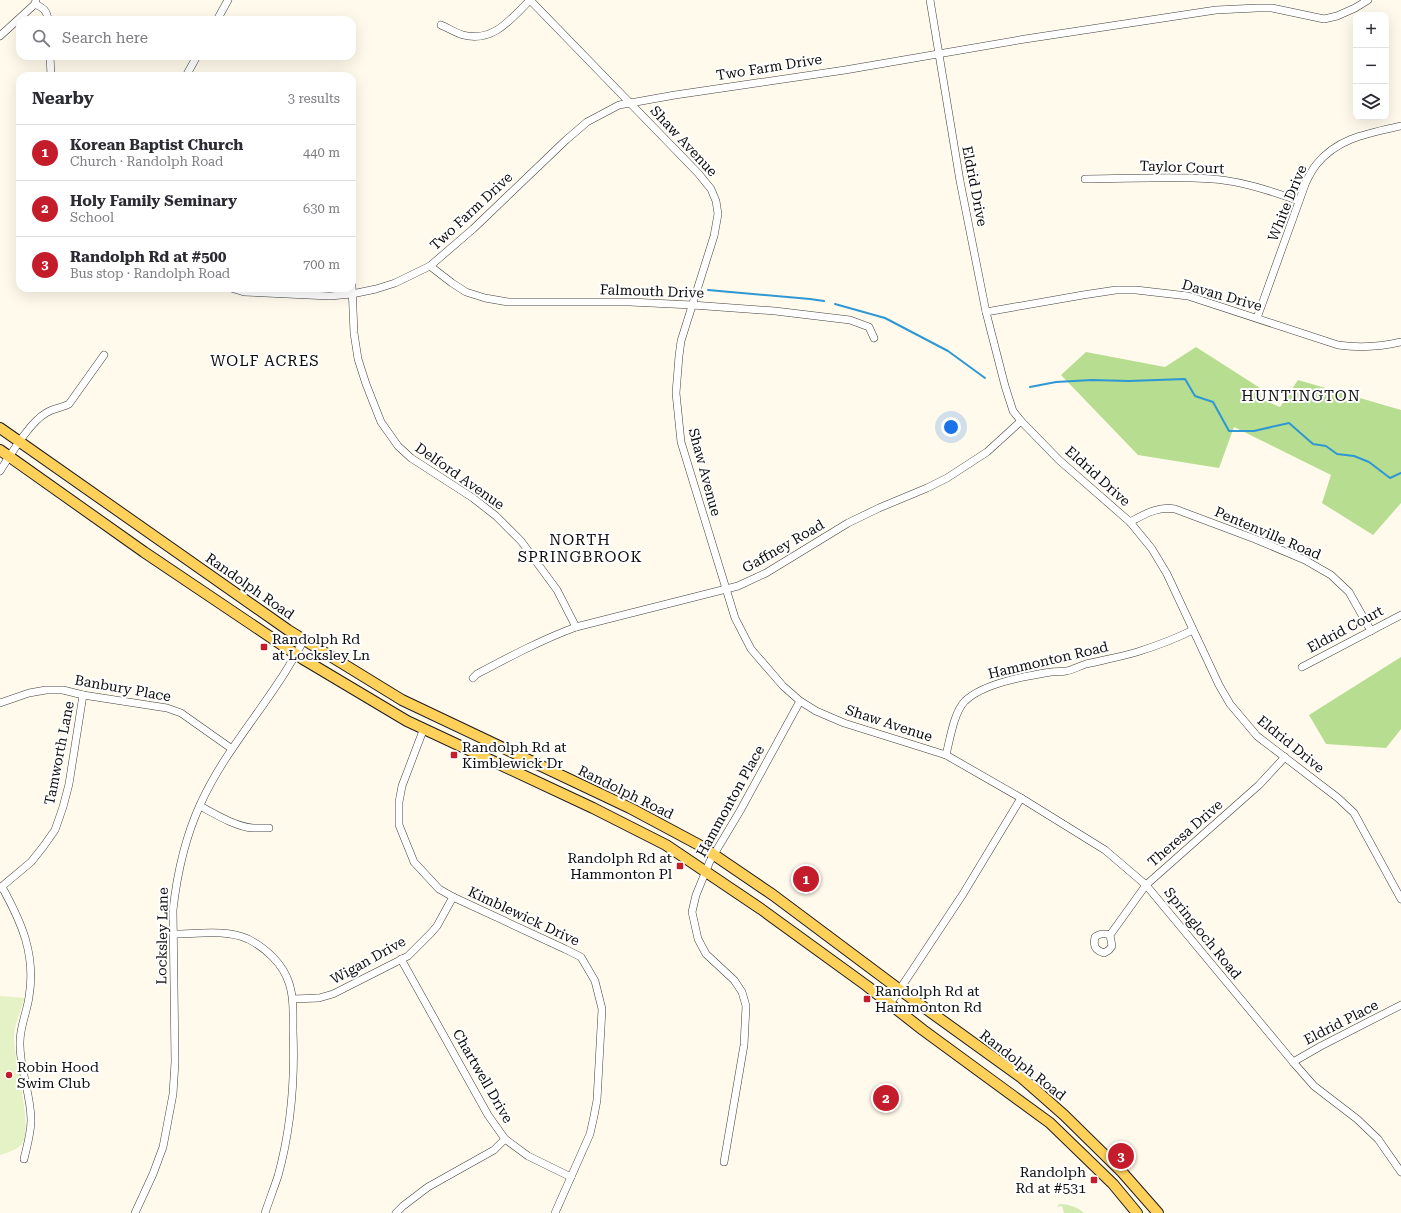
<!DOCTYPE html>
<html lang="en">
<head>
<meta charset="utf-8">
<style>
	:root { --surface:#fff; --page:#f7f7f7; --text:#2b2b33; --muted:#7c7c81; --line:#e1e1e2; --accent:#c41c2a }
	body { margin:0; font-family:"Roboto Serif",serif; background:var(--page); color:var(--text) }
	.controls { position:absolute; right:12px; top:12px; display:grid; overflow:hidden; border-radius:8px; box-shadow:0 4px 16px #0002 }
	.controls button { width:36px; height:36px; display:grid; place-items:center; padding:0; border:0; border-bottom:1px solid var(--line); background:var(--surface); color:var(--text); font:20px sans-serif }
	.you { position:absolute; left:951px; top:427px; width:14px; height:14px; margin:-10px; border:3px solid #fff; border-radius:50%; background:#1a73e8; box-shadow:0 0 0 6px #1a73e833 }
	.badge { display:grid; place-items:center; width:26px; height:26px; border-radius:50%; background:var(--accent); color:#fff; font-size:13px; font-weight:700 }
	.pin { position:absolute; translate:-50% -50%; border:2px solid #fff; box-shadow:0 1px 4px #0006 }
	.list { margin:0; padding:0; list-style:none }
	h2 { display:flex; justify-content:space-between; align-items:center; height:52px; margin:0; padding:0 16px; font-size:17px }
	h2 small { font-size:13px; font-weight:400; color:var(--muted) }
	.list li { display:grid; grid-template-columns:26px 1fr auto; gap:12px; align-items:center; box-sizing:border-box; height:56px; padding:0 16px; border-top:1px solid var(--line) }
	.list b { display:block; font-size:15px; white-space:nowrap }
	.list p { margin:0; font-size:13px; white-space:nowrap; color:var(--muted) }
	.list em { font-size:13px; font-style:normal; color:var(--muted) }
	.icon { flex:none; width:22px; height:22px; fill:none; stroke:currentColor; stroke-width:2; stroke-linecap:round; stroke-linejoin:round }
	.map { position:relative; flex:none; width:1401px; height:1213px; overflow:hidden }
	.search { position:absolute; background:var(--surface); box-shadow:0 4px 16px #0002; left:16px; top:16px; width:340px; height:44px; display:flex; align-items:center; gap:10px; box-sizing:border-box; padding:0 14px; border-radius:12px; color:var(--muted); font-size:15px }
	.panel { position:absolute; background:var(--surface); box-shadow:0 4px 16px #0002; left:16px; top:72px; width:340px; height:220px; border-radius:12px }
	.map>svg:first-child { display:block }
</style>
</head>
<body>
<div class="map">
<svg width="1401" height="1213" viewBox="0 0 1401 1213">
	<rect width="100%" height="100%" fill="#fffaeb"/>
	<path fill="#d2ebb2" d="M1059 1204C1068 1204 1078 1207 1084 1213H1064L1062 1206 1057 1207Z"/>
	<g fill="#b6dd90">
		<path d="M1196 347 1260 388 1261 399 1280 407 1298 380 1401 410V503L1373 535 1322 503 1331 475 1234 427 1219 468 1138 455 1061 375 1086 352 1165 367Z"/>
		<path d="M1401 657V729L1386 748 1326 744 1309 715Z"/>
	</g>
	<path fill="#e4f2c5" d="M0 996 25 998C21 1009 14 1026 14 1037 13 1059 34 1129 22 1144 17 1150 7 1153 0 1155Z"/>
	<g fill="none" stroke-linecap="round" stroke-linejoin="round">
		<g stroke="#2e98d5" stroke-width="2">
			<path d="M708 290 810 299 824 301"/>
			<path d="M835 304 885 318 948 351 985 378"/>
			<path d="M1030 387 1056 382 1092 380 1129 381 1185 379 1195 396 1213 402 1229 431H1254L1289 423 1313 444 1326 446 1337 454 1354 456 1369 462 1390 478 1401 473"/>
		</g>
		<defs>
			<g id="minor">
				<path d="M530 0 698 173 711 189 716 201 718 214 714 236 681 341 679 356 676 393 681 442 735 618 751 649 783 686 800 701 816 711 844 723 946 755 1021 798 1105 850 1146 885 1293 1062 1314 1086 1357 1119 1378 1139 1401 1172"/>
				<path d="M930 0 960 181 986 312 1005 386 1013 411 1021 421 1059 460 1130 522 1152 549 1167 574 1219 685 1230 704 1257 736 1338 798 1354 813 1401 899"/>
				<path d="M35 4C43 8 47 10 48 20"/>
				<path d="M217 20 228 0"/>
				<path d="M441 25C448 28 456 33 463 35 493 43 511 19 530 0"/>
				<path d="M0 36 35 4 36 0"/>
				<path d="M50 56 51 76"/>
				<path d="M186 76 197 56"/>
				<path d="M1085 179C1127 179 1171 176 1213 179 1242 181 1272 191 1299 201"/>
				<path d="M430 266 452 283 466 292 485 298 508 302H630L692 305 775 311 850 320 869 327 874 338"/>
				<path d="M352 286 354 333 358 359 366 384 381 422 398 446 411 458 473 498 496 516 521 541 557 590 576 627"/>
				<path d="M231 288 244 292 330 296 352 294 376 289 395 283 430 266 473 229 566 140 587 122 619 105 675 95 845 70 1025 39 1216 10 1257 8H1272L1324 19 1337 16 1355 8 1368 0"/>
				<path d="M986 312 1083 295 1116 290H1136L1188 296 1338 345C1360 348 1380 347 1401 342"/>
				<path d="M1257 318 1306 182C1309 176 1312 170 1316 165 1337 138 1369 133 1401 126"/>
				<path d="M0 471C11 454 30 422 46 413 53 408 62 408 69 404L104 355"/>
				<path d="M1130 522C1145 514 1158 506 1175 509L1255 539 1305 560 1331 575 1349 592 1371 631"/>
				<path d="M1302 667 1401 615"/>
				<path d="M473 678 477 674C509 657 541 640 576 627L738 586 766 573 848 523 879 508 927 488 947 478 987 452 1021 421"/>
				<path d="M0 703 29 693 46 690H63L83 695 167 708 181 713 232 749"/>
				<path d="M424 728 402 786 399 802V825L414 862 439 889 453 897 565 949 581 957 595 981 602 1009 597 1100 594 1116 590 1134 555 1213"/>
				<path d="M946 755C950 739 954 712 965 701 984 683 1026 676 1051 672 1056 671 1061 672 1066 671 1073 670 1079 666 1086 664 1103 660 1120 657 1137 652 1156 646 1175 639 1193 630"/>
				<path d="M200 806C215 814 236 827 253 828 259 828 264 828 269 828"/>
				<path d="M2 887C22 923 36 955 29 997 27 1012 20 1026 20 1042 19 1068 31 1094 31 1120 31 1133 27 1146 24 1159"/>
				<path d="M0 888 31 862 43 847 55 830 63 807 69 784 83 695"/>
				<path d="M173 934C197 934 226 929 248 939 266 948 283 964 289 983 294 998 293 1015 293 1031 295 1079 291 1129 278 1176 274 1188 269 1201 265 1213"/>
				<path d="M1110 935 1112 946 1109 950 1104 953C1095 950 1093 946 1095 937 1100 933 1104 933 1110 935L1146 885 1259 785 1285 757"/>
				<path d="M401 959 488 1115 505 1139 528 1156 571 1177"/>
				<path d="M293 999 319 998 333 994 408 956 431 933 437 926 453 897"/>
				<path d="M890 1003 894 998 963 894 1021 798"/>
				<path d="M1293 1062 1321 1046 1401 1005"/>
				<path d="M724 1162 744 1045 746 1006 742 992 734 980 706 954 698 939 692 912 696 895 710 861 740 811 800 701"/>
				<path d="M135 1213 153 1174 163 1147 173 1094 175 1062 173 910C177 874 185 838 200 805 221 758 255 719 282 677 290 665 297 652 304 640"/>
				<path d="M396 1213 403 1206 428 1187 494 1150 505 1139"/>
			</g>
			<g id="primary">
				<path d="M0 428 288 630 402 700 630 808 701 846 773 895 900 990 1022 1078 1064 1115 1122 1172 1158 1213"/>
				<path d="M0 450 144 552 303 659 407 721 593 808 666 845 761 909 867 986 923 1030 1050 1123 1113 1184 1137 1213"/>
			</g>
		</defs>
		<use href="#minor" stroke="#3f3f3f" stroke-width="8"/>
		<use href="#primary" stroke="#1d1d1d" stroke-width="12"/>
		<use href="#minor" stroke="#fff" stroke-width="7"/>
		<use href="#primary" stroke="#ffd15b" stroke-width="10"/>
	</g>
	<g fill="#c41c2a" stroke="#fff" stroke-width="1.5">
		<rect x="260" y="643" width="8" height="8" rx="2"/>
		<rect x="450" y="751" width="8" height="8" rx="2"/>
		<rect x="676" y="862" width="8" height="8" rx="2"/>
		<rect x="863" y="995" width="8" height="8" rx="2"/>
		<circle cx="9" cy="1075" r="4"/>
		<rect x="1090" y="1176" width="8" height="8" rx="2"/>
	</g>
	<g text-anchor="middle" dominant-baseline="central" stroke-width="4" stroke-linejoin="round" paint-order="stroke">
		<g font-size="14" fill="#0c0c0c" stroke="#fff">
			<text transform="translate(769 67) rotate(-9)">Two Farm Drive</text>
			<text transform="translate(684 141) rotate(47)">Shaw Avenue</text>
			<text transform="translate(1182 167) rotate(2)">Taylor Court</text>
			<text transform="translate(975 186) rotate(79)">Eldrid Drive</text>
			<text transform="translate(1287 203) rotate(-68)">White Drive</text>
			<text transform="translate(471 211) rotate(-43)">Two Farm Drive</text>
			<text transform="translate(652 291) rotate(2)">Falmouth Drive</text>
			<text transform="translate(1222 295) rotate(16)">Davan Drive</text>
			<text transform="translate(705 472) rotate(75)">Shaw Avenue</text>
			<text transform="translate(460 476) rotate(35)">Delford Avenue</text>
			<text transform="translate(1098 476) rotate(42)">Eldrid Drive</text>
			<text transform="translate(1268 533) rotate(23)">Pentenville Road</text>
			<text transform="translate(783 546) rotate(-30)">Gaffney Road</text>
			<text transform="translate(250 586) rotate(35)">Randolph Road</text>
			<text transform="translate(1345 629) rotate(-28)">Eldrid Court</text>
			<text transform="translate(1048 660) rotate(-13)">Hammonton Road</text>
			<text transform="translate(123 688) rotate(10)">Banbury Place</text>
			<text transform="translate(889 723) rotate(18)">Shaw Avenue</text>
			<text transform="translate(1291 744) rotate(39)">Eldrid Drive</text>
			<text transform="translate(59 753) rotate(-79)">Tamworth Lane</text>
			<text transform="translate(626 792) rotate(26)">Randolph Road</text>
			<text transform="translate(730 801) rotate(-61)">Hammonton Place</text>
			<text transform="translate(1185 833) rotate(-41)">Theresa Drive</text>
			<text transform="translate(524 916) rotate(25)">Kimblewick Drive</text>
			<text transform="translate(1203 933) rotate(51)">Springloch Road</text>
			<text transform="translate(162 936) rotate(-89)">Locksley Lane</text>
			<text transform="translate(368 960) rotate(-29)">Wigan Drive</text>
			<text transform="translate(1341 1022) rotate(-27)">Eldrid Place</text>
			<text transform="translate(1023 1065) rotate(38)">Randolph Road</text>
			<text transform="translate(483 1076) rotate(60)">Chartwell Drive</text>
		</g>
		<g font-size="14" fill="#0c0c0c" stroke="#fff" text-anchor="start">
			<text x="272" y="639">Randolph Rd<tspan x="272" dy="16">at Locksley Ln</tspan></text>
			<text x="462" y="747">Randolph Rd at<tspan x="462" dy="16">Kimblewick Dr</tspan></text>
			<text x="672" y="858" text-anchor="end">Randolph Rd at<tspan x="672" dy="16">Hammonton Pl</tspan></text>
			<text x="875" y="991">Randolph Rd at<tspan x="875" dy="16">Hammonton Rd</tspan></text>
			<text x="17" y="1067">Robin Hood<tspan x="17" dy="16">Swim Club</tspan></text>
			<text x="1086" y="1172" text-anchor="end">Randolph<tspan x="1086" dy="16">Rd at #531</tspan></text>
		</g>
		<g font-size="15" letter-spacing="1" fill="#0c0c0c" stroke="#fff">
			<text x="265" y="361">WOLF ACRES</text>
			<text x="1301" y="396">HUNTINGTON</text>
			<text x="580" y="540">NORTH<tspan x="580" dy="17">SPRINGBROOK</tspan></text>
		</g>
	</g>
</svg>
<div class="controls">
<button>+</button>
<button>−</button>
<button><svg class="icon" aria-label="layers" viewBox="0 0 24 24"><path d="M12 4l9 5-9 5-9-5zM3 14l9 5 9-5"/></svg></button>
</div>
<div class="you"></div>
<div class="pin badge" style="left:806px;top:879px">1</div>
<div class="pin badge" style="left:886px;top:1098px">2</div>
<div class="pin badge" style="left:1121px;top:1156px">3</div>
<div class="search"><svg class="icon" aria-label="search" viewBox="0 0 24 24"><circle cx="10" cy="10" r="6"/><path d="M15 15l6 6"/></svg>Search here</div>
<section class="panel">
<h2>Nearby<small>3 results</small></h2>
<ul class="list">
<li><span class="badge">1</span><div><b>Korean Baptist Church</b><p>Church · Randolph Road</p></div><em>440 m</em></li>
<li><span class="badge">2</span><div><b>Holy Family Seminary</b><p>School</p></div><em>630 m</em></li>
<li><span class="badge">3</span><div><b>Randolph Rd at #500</b><p>Bus stop · Randolph Road</p></div><em>700 m</em></li>
</ul>
</section>
</div>
</body>
</html>
